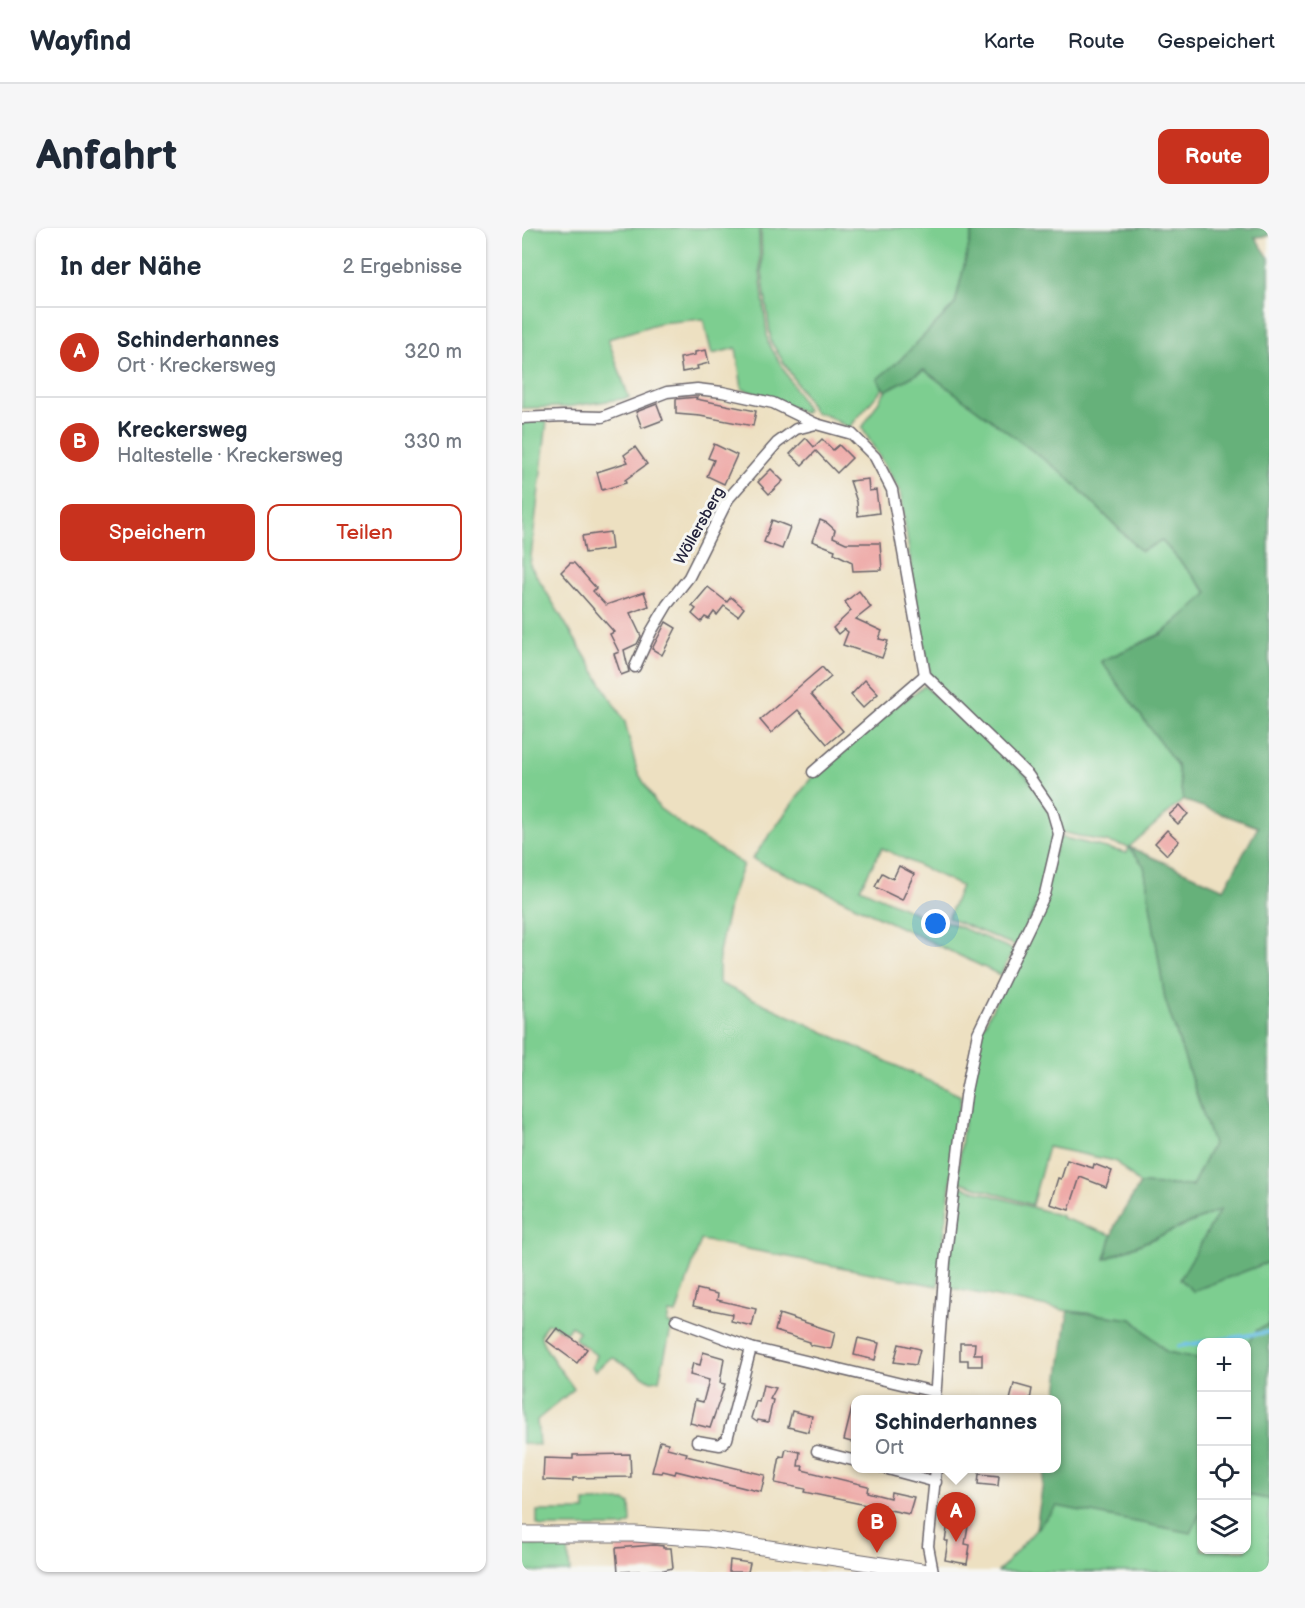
<!DOCTYPE html>
<html lang="de">
<head>
<meta charset="utf-8">
<style>
	:root { --surface:#fff; --page:#f6f6f7; --text:#1f2937; --muted:#747a83; --line:#e0e1e3; --accent:#c8321e }
	body { margin:0; font-family:"Balsamiq Sans",sans-serif; background:var(--page); color:var(--text) }
	.controls { position:absolute; right:18px; bottom:18px; display:grid; overflow:hidden; border-radius:12px; box-shadow:0 2px 4px #0004 }
	.controls button { width:54px; height:54px; display:grid; place-items:center; padding:0; border:0; border-bottom:2px solid var(--line); background:var(--surface); color:var(--text); font:30px sans-serif }
	.you { position:absolute; left:414px; top:696px; width:21px; height:21px; margin:-15px; border:4px solid #fff; border-radius:50%; background:#1a73e8; box-shadow:0 0 0 9px #1a73e833 }
	.badge { display:grid; place-items:center; width:39px; height:39px; border-radius:50%; background:var(--accent); color:#fff; font-size:20px; font-weight:700 }
	.pin { position:absolute; translate:-50% -50px; filter:drop-shadow(0 2px 3px #0008) }
	.pin::after { content:''; position:absolute; top:32px; width:21px; height:18px; background:inherit; clip-path:polygon(0 0,100% 0,50% 100%) }
	.popup { position:absolute; left:329px; top:1167px; width:210px; height:78px; box-sizing:border-box; display:grid; place-content:center; border-radius:12px; background:var(--surface); filter:drop-shadow(0 2px 4px #0005); font-size:20px; white-space:nowrap; color:var(--muted) }
	.popup b { font-size:22px; color:var(--text) }
	.popup::after { content:''; position:absolute; left:50%; top:100%; margin-left:-12px; border:12px solid transparent; border-top-color:var(--surface) }
	.list { margin:0; padding:0; list-style:none }
	h2 { display:flex; justify-content:space-between; align-items:center; height:78px; margin:0; padding:0 24px; font-size:26px }
	h2 small { font-size:20px; font-weight:400; color:var(--muted) }
	.list li { display:grid; grid-template-columns:39px 1fr auto; gap:18px; align-items:center; box-sizing:border-box; height:90px; padding:0 24px; border-top:2px solid var(--line) }
	.list b { display:block; font-size:22px; white-space:nowrap }
	.list p { margin:0; font-size:20px; white-space:nowrap; color:var(--muted) }
	.list em { font-size:20px; font-style:normal; color:var(--muted) }
	.actions { display:flex; gap:12px; padding:18px 24px }
	.actions a { flex:1; padding:14px 0; border:2px solid var(--accent); border-radius:12px; text-align:center; font-size:21px; color:var(--accent) }
	.actions .main { background:var(--accent); color:#fff }
	.icon { flex:none; width:33px; height:33px; fill:none; stroke:currentColor; stroke-width:2; stroke-linecap:round; stroke-linejoin:round }
	.map { position:relative; flex:none; width:747px; height:1344px; overflow:hidden; border-radius:12px }
	header { display:flex; align-items:center; gap:36px; box-sizing:border-box; height:84px; padding:0 30px; background:var(--surface); border-bottom:2px solid var(--line) }
	header strong { font-size:28px }
	nav { display:flex; gap:33px; margin-inline-start:auto; font-size:21px }
	.intro { display:flex; align-items:center; justify-content:space-between; box-sizing:border-box; height:144px; padding:0 36px }
	h1 { margin:0; font-size:42px }
	.button { padding:15px 27px; border-radius:12px; background:var(--accent); color:#fff; font-size:21px; font-weight:700 }
	main { display:flex; gap:36px; padding:0 36px }
	aside { flex:1; background:var(--surface); border-radius:12px; box-shadow:0 2px 4px #0004 }
	.map>svg:first-child { display:block }
</style>
</head>
<body>
<header>
<strong>Wayfind</strong>
<nav><a>Karte</a><a>Route</a><a>Gespeichert</a></nav>
</header>
<div class="intro"><h1>Anfahrt</h1><a class="button">Route</a></div>
<main>
<aside>
<h2>In der Nähe<small>2 Ergebnisse</small></h2>
<ul class="list">
<li><span class="badge">A</span><div><b>Schinderhannes</b><p>Ort · Kreckersweg</p></div><em>320 m</em></li>
<li><span class="badge">B</span><div><b>Kreckersweg</b><p>Haltestelle · Kreckersweg</p></div><em>330 m</em></li>
</ul>
<div class="actions"><a class="main">Speichern</a><a>Teilen</a></div>
</aside>
<div class="map">
<svg width="747" height="1344" viewBox="0 0 747 1344">
	<rect width="100%" height="100%" fill="#f6f6f2"/>
	<filter id="ink" filterUnits="userSpaceOnUse"><feTurbulence type="fractalNoise" baseFrequency=".0167" numOctaves="2"/><feDisplacementMap in="SourceGraphic" scale="12" xChannelSelector="R" yChannelSelector="G"/><feConvolveMatrix kernelMatrix="1 2 1 2 8 2 1 2 1" color-interpolation-filters="sRGB"/></filter>
	<filter id="wash" filterUnits="userSpaceOnUse"><feTurbulence type="fractalNoise" baseFrequency=".008" numOctaves="4" result="noise"/><feDisplacementMap in="SourceGraphic" scale="24" xChannelSelector="R" yChannelSelector="G"/><feGaussianBlur stdDeviation="1.35" result="paint"/><feColorMatrix in="noise" values="0 0 0 0 0 0 0 0 0 0 0 0 0 0 0 0 0 1.4 0 .05"/><feComposite in="paint" operator="in"/></filter>
	<g filter="url(#wash)">
		<rect width="100%" height="100%" fill="#ede0c1"/>
		<g fill="#7dce90" stroke="#507866" stroke-width="1.5">
			<path d="M0 0H237L238 43 246 114 285 182 282 185 257 173 220 161 214 120 190 126 181 91 137 95 86 111 107 170 44 179 0 180Z"/>
			<path d="M239 0H451L433 76 378 132 356 151 361 160 327 200 302 186 293 185 249 114 240 43Z"/>
			<path d="M402 142 543 247 619 323 640 313 687 366 640 405 580 433 655 537 661 572 607 619 622 637 643 771 691 916 670 958 618 956 593 933 526 919 510 977 435 953 445 868 458 806 498 723 538 609 605 625 607 619 539 604 531 581 409 449 399 404 378 263 340 200 363 163Z"/>
			<path d="M0 192 25 193 8 337 103 494 115 543 137 580 168 603 221 636 208 673 197 724V755L439 868 416 1058 179 1012 154 1086 147 1085 145 1095 150 1097 137 1152 129 1153 90 1129 73 1143 70 1139 74 1127 53 1111 57 1103 49 1098 44 1105 31 1097 25 1096C22 1100 19 1103 19 1108 20 1120 45 1150 52 1161L15 1192 17 1217 0 1215Z"/>
			<path d="M402 458 504 548 527 583 535 607 520 665 494 718 426 690 439 658 360 620 338 660 422 698 424 693 492 722 478 747 309 666 230 631 292 546 344 500Z"/>
			<path d="M435 957 540 988V990L590 1007 584 1031 699 982 671 1063 747 1034V1096L735 1102 725 1118 724 1114H680L679 1131 645 1124 610 1091 546 1083 423 1059Z"/>
			<path d="M725 1267 747 1271V1344H476L535 1278 669 1305 679 1283 680 1322H724Z"/>
			<path d="M104 1273 108 1276 109 1295 102 1299H20L15 1296V1283H63V1274Z"/>
			<path d="M0 1317 46 1318 48 1344H0Z"/>
		</g>
		<g fill="#66b17a" stroke="#446a5a" stroke-width="1.5">
			<path d="M451 0H747V8L733 9 747 30V1034L671 1063 658 1051 698 982 583 1031 593 997 618 956 670 958 691 916 643 771 622 638 607 619 702 661 736 599 661 572 655 537 579 433 640 406 686 365 640 313 619 323 543 247 402 142 363 163 355 151 378 132 433 76Z"/>
			<path d="M546 1083 610 1091 645 1124 679 1131V1283L669 1305 535 1278 514 1301 523 1241 534 1240V1171Z"/>
			<path d="M747 1096V1271L725 1267 724 1118 735 1102Z"/>
		</g>
		<g fill="none" stroke-linecap="round" stroke-linejoin="round">
			<path stroke="#69bfe6" stroke-width="4" d="M657 1118 747 1104"/>
		</g>
		<g id="blocks">
			<g fill="#eea7a5">
				<path d="M184 122 187 135 175 138 176 141 160 144 158 130 173 127V124Z"/>
				<path d="M175 169 174 171 234 183 231 198 178 188 154 186V171Z"/>
				<path d="M135 176 141 192 120 200 114 184Z"/>
				<path d="M284 210 292 219 300 211 311 222 317 217 330 230 315 245 294 223 280 237 268 226Z"/>
				<path d="M192 216 215 227 202 256 185 248 192 232 186 230Z"/>
				<path d="M113 219 125 236 103 252 104 255 80 262 75 244 106 234 102 227Z"/>
				<path d="M249 241 261 253 247 266 236 254Z"/>
				<path d="M346 251 347 263 354 262 357 285 336 288 335 274 328 253Z"/>
				<path d="M250 292 268 299 260 321 242 314Z"/>
				<path d="M298 292 305 295 313 302 311 309 324 315H358L360 342 331 343 330 334 312 325 313 322 290 313Z"/>
				<path d="M88 304 90 321 63 325 60 308Z"/>
				<path d="M48 335H52L74 360 71 363 84 377 122 364 127 378 108 385 119 408 115 416 102 422 107 444 99 447 92 426 97 424 88 406 92 404 39 344Z"/>
				<path d="M186 359 205 374 209 369 222 380 216 388 202 378 195 387 192 384 187 391 183 389 179 394 170 386 174 381 170 378Z"/>
				<path d="M337 363 349 379 334 391 360 403 357 411 366 413 360 430 321 417 326 404 322 401 316 406 311 400 329 383 323 374Z"/>
				<path d="M144 394 154 400 140 427 130 421Z"/>
				<path d="M300 439 309 449 289 466 321 503 305 516 276 482 249 505 238 492Z"/>
				<path d="M343 452 356 466 341 480 329 467Z"/>
				<path d="M658 577 666 586 656 596 647 587Z"/>
				<path d="M645 602 657 613 645 627 633 615Z"/>
				<path d="M377 638 392 646 380 672 353 659 360 645 371 651Z"/>
				<path d="M545 932 571 940 572 936 590 943 584 959 558 949 547 982 528 976 536 950 539 951Z"/>
				<path d="M175 1061 196 1066 195 1072 234 1081 230 1098 209 1093 210 1086 171 1078Z"/>
				<path d="M257 1086 313 1104 309 1121 288 1117V1114L253 1103Z"/>
				<path d="M35 1100 65 1121 55 1135 25 1113Z"/>
				<path d="M336 1110 357 1115 353 1132 332 1127Z"/>
				<path d="M438 1115H453L452 1126H460V1138H446V1132H438Z"/>
				<path d="M377 1116 398 1121 394 1137 372 1134Z"/>
				<path d="M181 1124 202 1130 198 1155 203 1156 188 1200 168 1195 173 1172 181 1174 187 1152 168 1147 171 1135 178 1137Z"/>
				<path d="M492 1156 510 1161 508 1172H488Z"/>
				<path d="M241 1157 254 1160 248 1171 251 1172 246 1194 236 1192 235 1194 229 1190 234 1173 237 1174Z"/>
				<path d="M330 1180H333V1215L322 1212Z"/>
				<path d="M270 1183 290 1188 286 1204 266 1199Z"/>
				<path d="M138 1213 146 1215 145 1220 165 1225 164 1228 243 1247 239 1264 154 1243 153 1246 141 1243 140 1245 130 1244Z"/>
				<path d="M264 1221 278 1224 276 1238H281L280 1242 346 1258 345 1264 356 1267 368 1270 369 1264 392 1269 387 1286 282 1264 283 1261 253 1255 258 1228 262 1229Z"/>
				<path d="M108 1226 109 1249 51 1250V1253L21 1252 22 1230 51 1231V1227Z"/>
				<path d="M457 1246 477 1248 476 1258 456 1256Z"/>
				<path d="M426 1295 446 1298 443 1316 448 1317 445 1336 423 1332 426 1313H423Z"/>
				<path d="M132 1317 141 1318V1320H149L151 1340 142 1342 96 1344 94 1320Z"/>
				<path d="M208 1332 228 1335 226 1344H207Z"/>
			</g>
		</g>
	</g>
	<g filter="url(#ink)">
		<use href="#blocks" fill-opacity="0" stroke="#69646a" stroke-width="1.5"/>
		<g fill="none" stroke-linecap="round" stroke-linejoin="round">
			<defs>
				<g id="street">
					<path d="M0 190 42 188 80 189 145 164 175 161 200 164 251 175 294 196"/>
					<path d="M113 439 129 404 145 377 167 349 206 271 255 215 274 201 294 196 330 206 353 229 370 262 403 447 506 547 530 582 537 606 523 666 456 805 443 868 423 1034 413 1172"/>
					<path d="M291 544 403 447"/>
					<path d="M154 1092 229 1120 413 1164"/>
					<path d="M175 1213 198 1217 205 1211 229 1120"/>
					<path d="M295 1223 334 1233"/>
					<path d="M362 1240 414 1254"/>
					<path d="M411 1344 406 1318 414 1240"/>
				</g>
				<path id="secondary" d="M0 1306H113L187 1311 406 1344"/>
			</defs>
			<use href="#street" stroke="#69646a" stroke-width="13"/>
			<use href="#secondary" stroke="#69646a" stroke-width="17"/>
			<use href="#street" stroke="#fff" stroke-width="10"/>
			<use href="#secondary" stroke="#fff" stroke-width="15"/>
		</g>
	</g>
	<g text-anchor="middle" dominant-baseline="central" stroke-width="6" stroke-linejoin="round" paint-order="stroke">
		<g font-size="16" fill="#22223b" stroke="#f6f6f2">
			<text transform="translate(178 298) rotate(-61)">Wöllersberg</text>
		</g>
	</g>
</svg>
<div class="controls">
<button>+</button>
<button>−</button>
<button><svg class="icon" aria-label="locate" viewBox="0 0 24 24"><circle cx="12" cy="12" r="6"/><path d="M12 2v4M12 18v4M2 12h4M18 12h4"/></svg></button>
<button><svg class="icon" aria-label="layers" viewBox="0 0 24 24"><path d="M12 4l9 5-9 5-9-5zM3 14l9 5 9-5"/></svg></button>
</div>
<div class="you"></div>
<div class="pin badge" style="left:434px;top:1314px">A</div>
<div class="popup"><b>Schinderhannes</b>Ort</div>
<div class="pin badge" style="left:355px;top:1325px">B</div>
</div>
</main>
</body>
</html>
